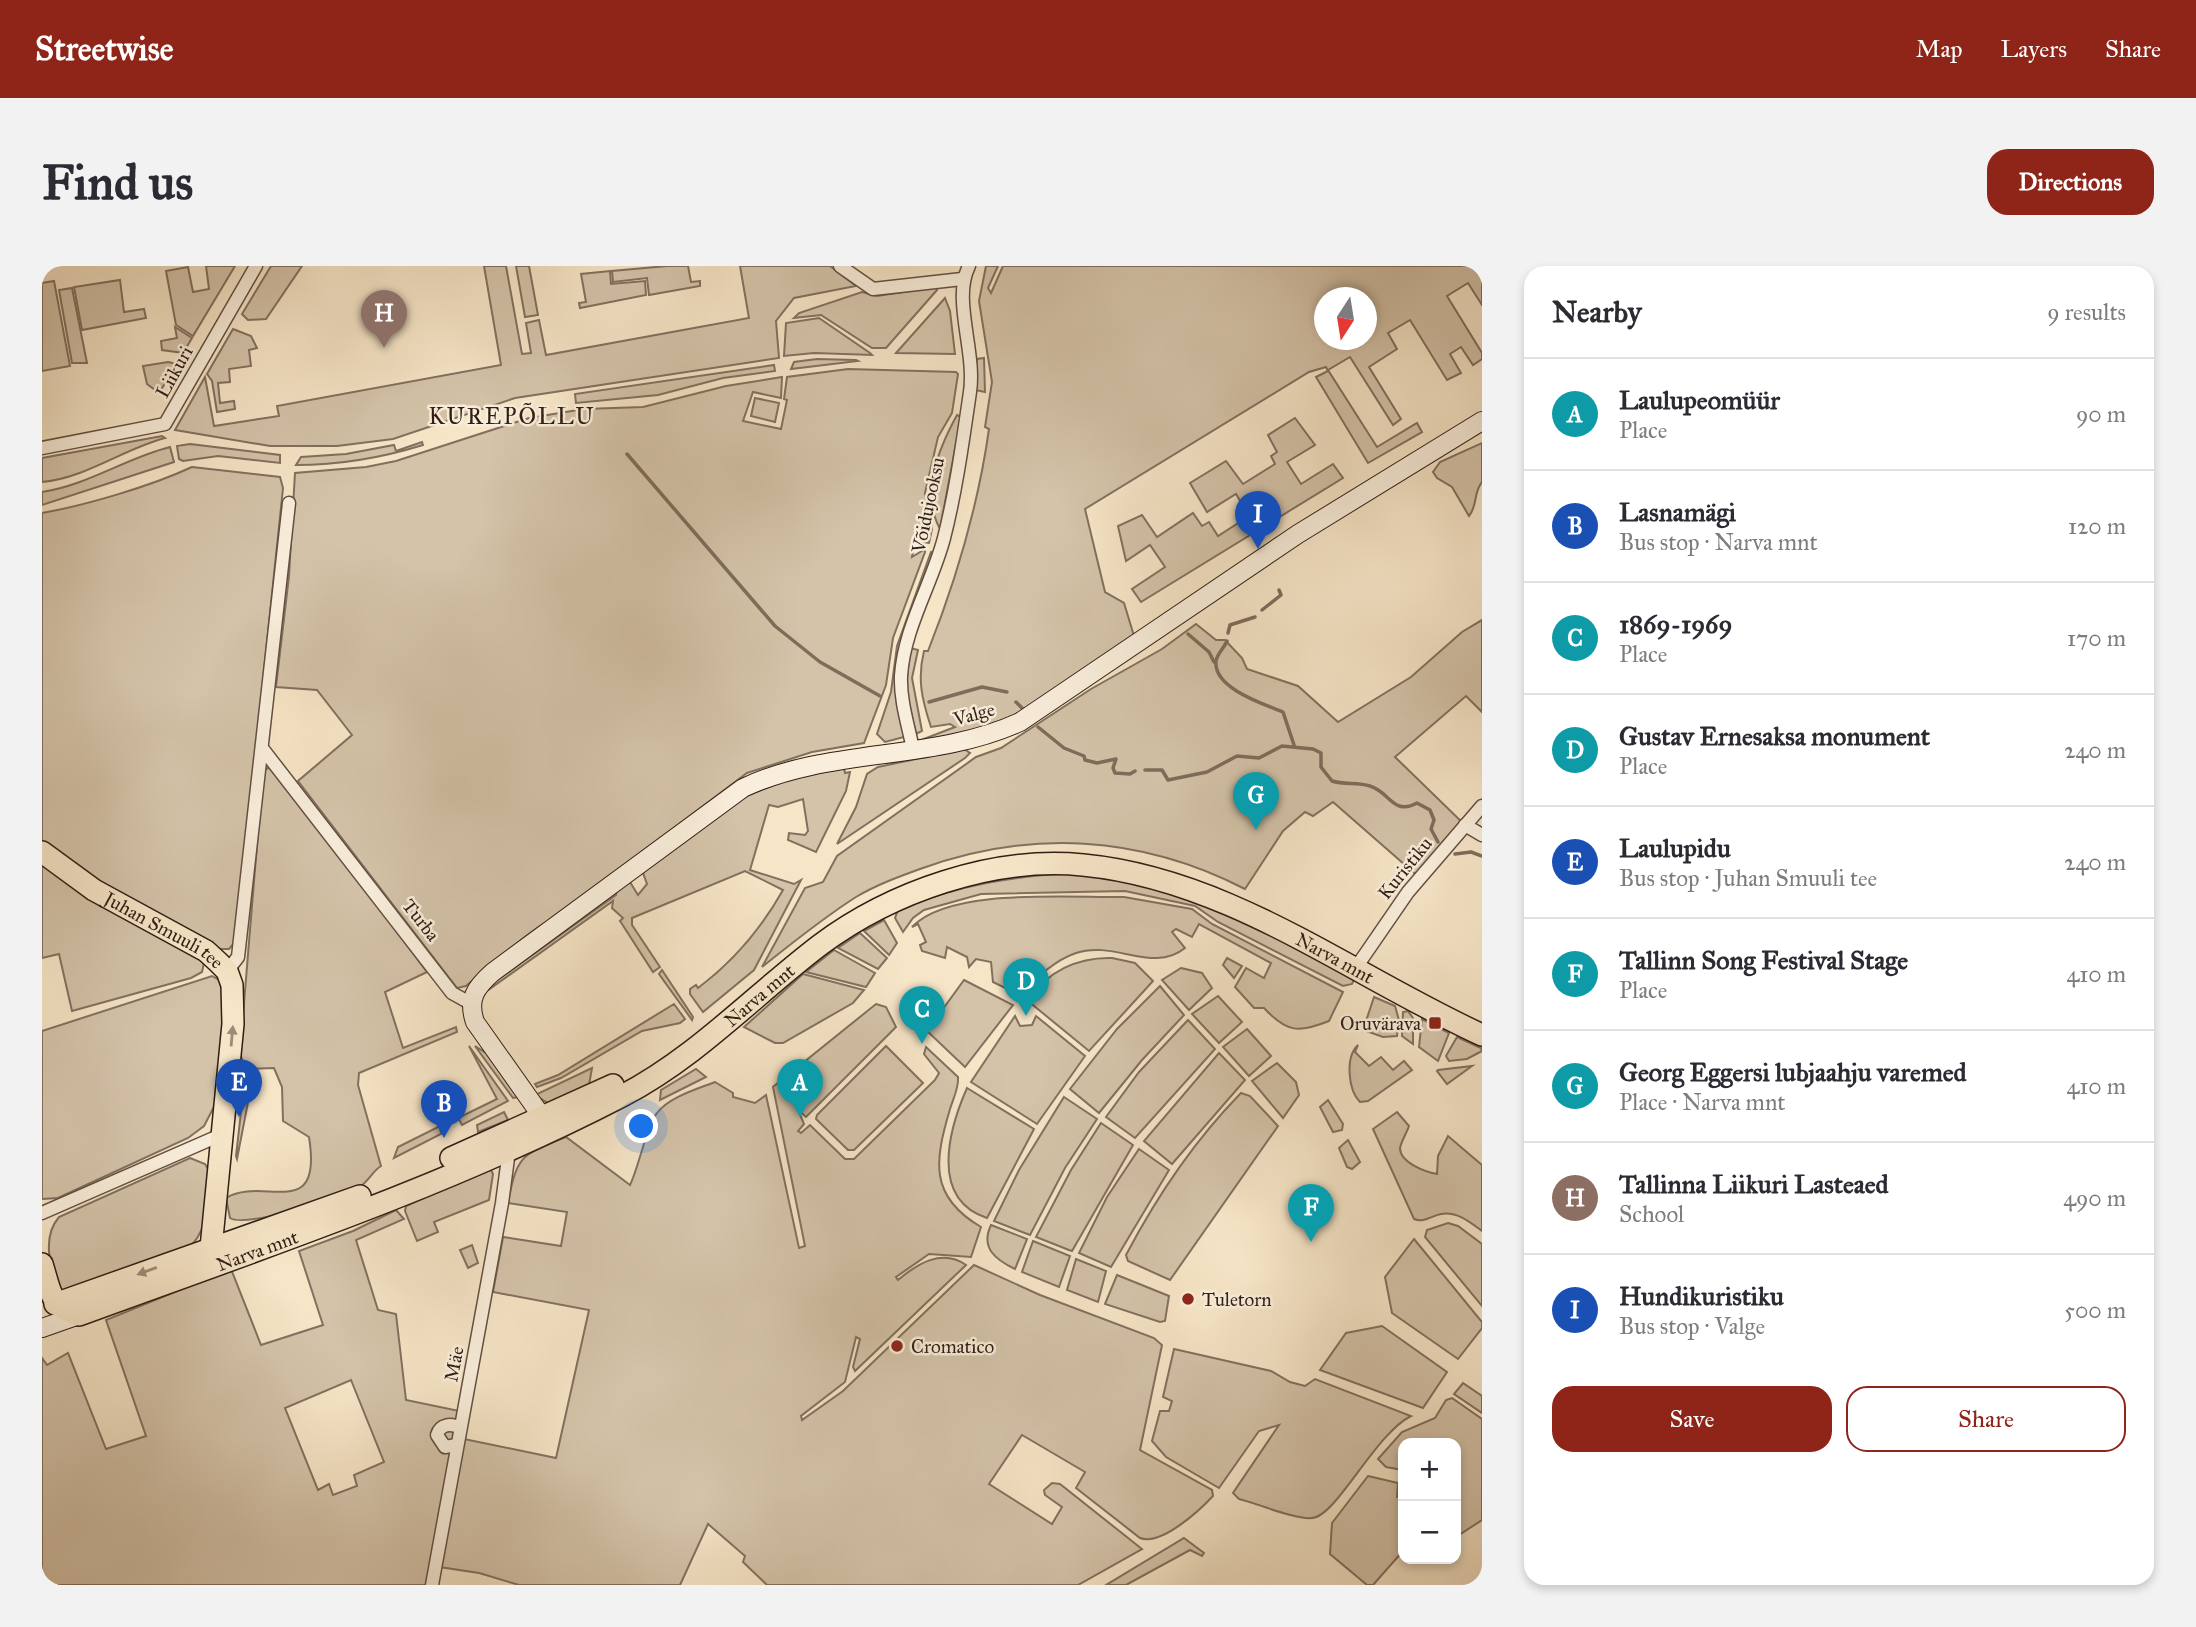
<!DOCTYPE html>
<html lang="en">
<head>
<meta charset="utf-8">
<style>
	:root { --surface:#fff; --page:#f2f2f3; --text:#2b2b33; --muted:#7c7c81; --line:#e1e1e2; --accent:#8f2418 }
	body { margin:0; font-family:"IM FELL Great Primer",serif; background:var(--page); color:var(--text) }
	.controls { position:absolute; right:21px; bottom:21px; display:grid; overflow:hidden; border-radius:14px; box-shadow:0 4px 10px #0003 }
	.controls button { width:63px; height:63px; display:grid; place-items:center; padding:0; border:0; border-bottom:2px solid var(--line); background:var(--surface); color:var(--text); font:35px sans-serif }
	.compass { position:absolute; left:1272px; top:21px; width:63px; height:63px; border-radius:50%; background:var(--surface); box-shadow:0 4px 10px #0003; rotate:192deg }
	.you { position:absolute; left:600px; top:861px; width:24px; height:24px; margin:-18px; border:5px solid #fff; border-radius:50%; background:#1a73e8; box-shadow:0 0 0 10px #1a73e833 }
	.badge { display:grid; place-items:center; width:46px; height:46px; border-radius:50%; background:var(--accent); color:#fff; font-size:23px; font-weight:700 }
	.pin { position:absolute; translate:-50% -58px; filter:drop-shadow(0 2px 4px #0008) }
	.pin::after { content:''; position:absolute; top:37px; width:24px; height:21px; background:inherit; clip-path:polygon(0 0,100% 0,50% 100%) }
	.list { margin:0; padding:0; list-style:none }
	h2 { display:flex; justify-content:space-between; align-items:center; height:91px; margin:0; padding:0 28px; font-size:30px }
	h2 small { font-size:23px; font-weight:400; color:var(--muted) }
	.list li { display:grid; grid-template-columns:46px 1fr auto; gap:21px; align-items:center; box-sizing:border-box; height:112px; padding:0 28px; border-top:2px solid var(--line) }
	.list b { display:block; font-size:26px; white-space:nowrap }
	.list p { margin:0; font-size:23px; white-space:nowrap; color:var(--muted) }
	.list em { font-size:23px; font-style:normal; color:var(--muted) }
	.actions { display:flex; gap:14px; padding:21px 28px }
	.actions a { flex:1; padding:16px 0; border:2px solid var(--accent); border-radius:21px; text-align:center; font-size:24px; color:var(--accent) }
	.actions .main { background:var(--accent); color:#fff }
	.map { position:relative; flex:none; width:1440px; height:1319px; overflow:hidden; border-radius:21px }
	header { display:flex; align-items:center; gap:42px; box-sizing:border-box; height:98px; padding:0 35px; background:var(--accent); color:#fff }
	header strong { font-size:33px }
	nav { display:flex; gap:38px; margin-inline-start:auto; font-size:24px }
	.intro { display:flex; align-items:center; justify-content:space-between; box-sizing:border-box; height:168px; padding:0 42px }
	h1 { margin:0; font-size:49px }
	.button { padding:18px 32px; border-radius:21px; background:var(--accent); color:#fff; font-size:24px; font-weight:700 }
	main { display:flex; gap:42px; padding:0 42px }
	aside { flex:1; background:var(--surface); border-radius:21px; box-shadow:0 4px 10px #0003 }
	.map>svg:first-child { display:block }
</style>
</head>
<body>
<header>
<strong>Streetwise</strong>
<nav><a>Map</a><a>Layers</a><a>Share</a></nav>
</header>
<div class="intro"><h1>Find us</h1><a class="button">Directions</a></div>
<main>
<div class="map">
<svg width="1440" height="1319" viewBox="0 0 1440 1319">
	<rect width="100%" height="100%" fill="#f6e5c7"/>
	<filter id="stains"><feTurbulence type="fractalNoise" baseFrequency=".00286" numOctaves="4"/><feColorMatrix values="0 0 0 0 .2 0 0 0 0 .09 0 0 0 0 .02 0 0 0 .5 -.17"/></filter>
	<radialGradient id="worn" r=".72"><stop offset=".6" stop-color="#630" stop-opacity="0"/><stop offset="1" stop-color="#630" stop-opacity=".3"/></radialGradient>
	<g fill="#d4c3a9" stroke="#82705f" stroke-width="2" fill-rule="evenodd">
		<path d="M164 0H193L151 70 134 59 124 5 146 1 151 26 167 23Z"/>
		<path d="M229 0H260L224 53 206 54 200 48Z"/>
		<path d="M442 0H464L480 88 489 87 484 57 497 54 504 89 707 52 698 0H788L814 20 752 32 734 55 737 92 473 132 351 173 295 180H228L133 164 163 111 172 160 237 150 235 140 459 99Z"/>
		<path d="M474 0H487L496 49 483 51Z"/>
		<path d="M625 0H646L649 16 658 15V20L607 29 605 12 571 16 570 5Z"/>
		<path d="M944 0H956L946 22 949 27 961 0H1440V39L1426 17 1405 30 1440 87V93L1431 99 1419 81 1408 88 1419 107 1405 114 1368 54 1346 67 1355 83 1327 101 1359 153 1351 159 1308 91 1286 104 1335 181 1375 157 1380 166 1326 197 1274 111 1286 105 1284 101 1267 106 1043 243 1063 326 1082 337 1092 370 963 457 884 476 879 474 913 461 908 458 889 461C880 434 875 413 882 385H886C915 312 936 241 947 163L943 161 950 116 937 35ZM1282 32H1324V74H1282Z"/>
		<path d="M568 5 569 18 603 15 604 29 538 42 537 37 544 36 539 8Z"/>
		<path d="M78 14 82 46 102 43 104 52 40 64 32 21Z"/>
		<path d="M12 15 28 100 0 105V17Z"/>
		<path d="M895 21V24L844 82H830L779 49 752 52 757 47 820 26 835 30Z"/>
		<path d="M30 22 45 97H30L17 24Z"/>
		<path d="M903 32 908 45 913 88 854 87Z"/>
		<path d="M777 52 828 87 830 89 772 87 742 90 744 57Z"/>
		<path d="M133 61 150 72 141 87 120 84 119 75 135 72Z"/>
		<path d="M191 63 209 70 215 82 207 84 209 100 187 103 188 116 176 117 178 137 192 135 193 143 175 146 170 115 165 108Z"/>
		<path d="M942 92 943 126 933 124 935 93Z"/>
		<path d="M775 93 814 94 816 95 749 103 752 96Z"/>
		<path d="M126 96 135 98 117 127 105 118 101 100Z"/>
		<path d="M732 99 733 105 681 112 616 129 534 137 533 128Z"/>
		<path d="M806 103 914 106 916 108 910 147 896 171 883 227 890 263 887 277 873 275 870 291 883 283V286L851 372 844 419 822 477 770 486 705 507 508 655C492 660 442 706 424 720L415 722 256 515 310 469 275 424 234 421 247 310 253 207 324 201 354 195 487 152 542 143 601 141 684 120 740 111 739 132 711 126 701 155 739 163 745 134 742 133 745 111Z"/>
		<path d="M713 132 737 137 733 156 709 150Z"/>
		<path d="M915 149 919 151 898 263C878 226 897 182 915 149Z"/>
		<path d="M1253 152 1273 179 1245 196 1259 218 1291 198 1301 212 1099 336 1090 323 1123 301 1108 279 1084 295 1076 260 1100 249 1115 271 1151 247 1160 260 1167 256 1176 270 1207 250 1194 228 1165 246 1148 217 1184 195 1201 218 1233 198 1229 190 1235 186 1226 169Z"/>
		<path d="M120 170 123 172C81 183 44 212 0 216V192Z"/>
		<path d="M380 176 381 179C339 192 298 199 254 199L259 191 304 188 352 179 354 185Z"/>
		<path d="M1440 177V216C1431 227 1436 239 1427 250L1410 221 1395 212 1391 206 1398 196Z"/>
		<path d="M148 178 238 189V197L176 190 141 195 137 193 135 180Z"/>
		<path d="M128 181 132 196 0 239V226C46 219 84 192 128 181Z"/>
		<path d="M150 201 238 211 241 222 194 675 187 683H178C115 652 54 620 0 575V247C45 239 109 220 150 201Z"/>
		<path d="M889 286 892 287 868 353 862 471 843 476 835 468 849 426 855 380Z"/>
		<path d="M1440 354V446L1424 430 1353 491 1423 559 1378 612 1291 536 1271 550 1263 546 1241 565 1203 623C1098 569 988 563 878 603 856 611 834 619 814 631 781 652 750 677 720 701L763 622 781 616 795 590 934 491 959 482 1049 423 1120 383 1154 358 1174 374H1183L1200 392 1205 403 1256 420 1296 456 1369 411 1420 366Z"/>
		<path d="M868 382 876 384 870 412 880 465 874 468 864 423Z"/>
		<path d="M922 483 928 487 923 492 795 578 814 541 825 508 836 501Z"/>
		<path d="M226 502 233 503 385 706 343 726 361 782 414 761 415 766 317 807 316 819 339 900C331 905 327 914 319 920 303 931 204 962 188 952L184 932C221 909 281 958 267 871L241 855 240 821 232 802 209 803 201 798 198 786 218 542 223 504Z"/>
		<path d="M802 502 803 507 808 506 804 525 774 586 746 574 747 567 763 569 766 565 761 533 736 541 727 539 708 604 752 618 759 614 712 704 661 746 648 728V723L654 719 656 722C692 695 719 663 741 624L703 605 590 652V659L618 701 611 706 578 655 581 652 570 642 571 635 445 725 454 715 574 629 575 623 588 616 596 629 605 618 600 604 708 526 732 515Z"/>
		<path d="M0 598 156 692 162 697 160 706 149 712 30 745 17 688 0 692Z"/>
		<path d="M1038 607 1102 618 1201 654 1313 712 1310 718 1301 720 1176 656 1153 640 1083 625 939 628 882 644 871 652 861 666 853 652 856 644C916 619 974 609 1038 607Z"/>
		<path d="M1082 631 1150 643 1170 658 1301 726 1287 755C1257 767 1245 767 1222 742H1212L1193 721 1204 702 1222 712 1229 697 1157 658 1150 671 1134 663 1130 666 1143 682C1111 708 1073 674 1034 687 1011 695 995 712 978 729L951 716 949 696 934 693 927 701 925 691 905 681 903 692 880 685 878 679 884 676 876 658 870 661C907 621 1029 632 1082 631Z"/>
		<path d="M842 654 855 677 847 689 822 665Z"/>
		<path d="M818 667 845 692 836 703 796 682Z"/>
		<path d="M792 684 833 707 824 721 764 706Z"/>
		<path d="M1070 692 1093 697 1111 715 1047 785 986 735C1004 705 1037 691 1070 692Z"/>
		<path d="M1185 692 1200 700 1192 712 1181 699Z"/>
		<path d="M1139 702 1160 707 1170 722 1147 744 1120 714Z"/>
		<path d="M620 704 651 751 650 754 617 708Z"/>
		<path d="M761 708 822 724 811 737 741 777H733L702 761Z"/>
		<path d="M170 710 177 714 186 742 175 835 162 860 146 872 16 932 0 933V765Z"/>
		<path d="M922 714 971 739 923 801 885 765Z"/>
		<path d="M1118 720 1142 749 1100 794 1057 847 1028 823 1075 763Z"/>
		<path d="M1176 730 1200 756 1177 777 1150 748Z"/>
		<path d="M1332 731 1353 740 1357 754 1355 770 1341 771 1321 764Z"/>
		<path d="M632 738 643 753 638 757 600 765 519 812 495 821 493 818 516 809Z"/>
		<path d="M834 738 844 741 854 761 764 851 756 844 762 858 756 865 759 867 768 859 803 893H812L893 814 897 807 882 788 884 781 916 811C917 822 911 833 908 843 893 894 886 930 939 961L929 991 887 988 854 1011 856 1014C875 998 900 982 924 999L813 1105 811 1101 818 1073 814 1071 803 1116 759 1150 760 1154 801 1125 932 999 998 1029 1112 1072 1120 1079 1098 1184 1170 1224 1171 1230C1157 1245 1119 1280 1098 1272L1034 1222 1043 1206 980 1169 947 1218 1010 1258 1020 1241 1003 1229 1002 1224 1010 1217 1018 1218 1100 1283 1036 1319H725L701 1296 703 1290 666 1258 638 1319H477L437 1307 397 1301 393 1319H0V1092L5 1099 26 1087 64 1183 104 1170 64 1054 189 1003 219 1079 281 1059 257 985 311 965 354 944 362 953 314 974 336 1044 354 1048 364 1134 422 1146 417 1172 514 1192 547 1044 451 1026 461 971 519 980 525 946 466 937C475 889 479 889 524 871L588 919C597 901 605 858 615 847 627 831 655 823 673 816L691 827V831L713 837 724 829 757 982 763 980 731 821ZM309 1114 342 1196 312 1209 315 1220 291 1229 287 1218 276 1224 243 1142Z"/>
		<path d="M1366 745 1371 752V778L1360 770 1361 746Z"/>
		<path d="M973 750 978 760 990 759 994 750 1043 790 995 858 929 816Z"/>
		<path d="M1380 753 1407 767 1396 795 1377 781Z"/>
		<path d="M1146 754 1173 783 1093 872 1064 851 1097 806Z"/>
		<path d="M1205 763 1229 790 1207 810 1181 781Z"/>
		<path d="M1415 771 1439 782 1440 785 1425 793 1407 795 1404 790Z"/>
		<path d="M1316 779 1313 786 1327 800 1339 791 1351 804 1362 795 1370 804 1326 835 1318 836C1306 824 1303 791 1316 779Z"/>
		<path d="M427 780 466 835 420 859 416 852 455 833Z"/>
		<path d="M433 780 447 789 477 831 471 832Z"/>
		<path d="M844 780 881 817 812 884H806L774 853 775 849Z"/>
		<path d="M1177 787 1203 814 1130 898 1102 875Z"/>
		<path d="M1235 797 1254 816 1257 829 1241 852 1210 815Z"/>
		<path d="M1430 800 1405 818 1395 805 1396 804Z"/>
		<path d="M550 802 547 819 506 837 493 829Z"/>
		<path d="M654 803 664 811 618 834 619 824Z"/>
		<path d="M202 820 207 831 195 893 194 890Z"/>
		<path d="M925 822 992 863 945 952C887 933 907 863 925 822Z"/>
		<path d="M1199 827 1208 830 1236 860 1128 1014 1086 995 1084 989C1115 930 1151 876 1199 827Z"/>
		<path d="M1022 831 1055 853 1023 902 988 969 952 955 977 904Z"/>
		<path d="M1286 834 1301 858 1300 864 1291 866 1278 841Z"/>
		<path d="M462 846 466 854 436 866 435 859Z"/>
		<path d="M1355 846 1367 860C1365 866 1359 876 1358 882 1358 897 1384 906 1395 908L1396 890 1406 870 1440 899V965C1428 956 1415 945 1399 948 1389 950 1382 957 1372 953L1331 863Z"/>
		<path d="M1059 857 1091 879 1030 985 1027 984 994 971 1029 904Z"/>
		<path d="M398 860 399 868 352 892 356 881Z"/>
		<path d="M1306 874 1318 896 1310 903 1305 901 1297 882Z"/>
		<path d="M1097 883 1127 904 1069 1001 1037 987 1065 931Z"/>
		<path d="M148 892 163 898 168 906C165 932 168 966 145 983L19 1025C7 1001 0 971 17 951Z"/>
		<path d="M448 902 451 908 447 934 392 956 396 966 375 975 363 945 364 940Z"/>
		<path d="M1406 957 1416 960 1440 978V1040L1383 971 1385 964Z"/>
		<path d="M949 959 985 973 973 1003C954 994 938 982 949 959Z"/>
		<path d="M1372 973 1440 1056V1062L1416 1093 1350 1047 1343 1011Z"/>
		<path d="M991 975 1028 990 1017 1021 980 1006Z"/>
		<path d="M430 979 436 997 426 1002 418 984Z"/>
		<path d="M1034 993 1064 1005 1056 1036 1025 1024Z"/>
		<path d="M1075 1009 1127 1030 1123 1055 1118 1056 1063 1038Z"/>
		<path d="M1340 1060 1405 1106 1381 1142 1278 1104 1304 1067Z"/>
		<path d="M1132 1083 1229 1105 1248 1116 1263 1120 1273 1113 1369 1150C1333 1168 1294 1251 1270 1252 1254 1254 1214 1237 1197 1233L1191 1227 1237 1159 1217 1165 1177 1222 1124 1191 1110 1175 1118 1145H1127L1130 1135 1121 1131Z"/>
		<path d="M1421 1117 1440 1130V1147L1412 1128Z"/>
		<path d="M1410 1132 1440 1153V1254L1414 1271V1219L1417 1214 1414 1213V1177H1361V1204L1344 1201 1336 1193 1360 1166 1393 1152 1404 1134Z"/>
		<path d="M1326 1210 1356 1217 1355 1231 1361 1232V1285L1331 1319H1325L1288 1288 1290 1257Z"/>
		<path d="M1142 1272 1162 1287 1160 1290 1148 1284 1084 1319H1064Z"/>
	</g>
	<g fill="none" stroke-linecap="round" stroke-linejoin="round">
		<g stroke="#7f6c5b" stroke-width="3.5">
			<path d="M585 188 733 360 778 396 838 430"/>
			<path d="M1220 344 1239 329 1237 324"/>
			<path d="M1186 367 1188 359 1213 351"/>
			<path d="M1146 368 1167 386 1172 396"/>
			<path d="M1185 375C1182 382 1175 388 1174 395 1171 422 1221 438 1241 446L1252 479"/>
			<path d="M887 436 940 421 965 426"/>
			<path d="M974 436 982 444"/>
			<path d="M996 461 1022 482 1042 490 1043 494 1055 497 1074 493 1071 502 1073 507 1088 508 1093 505"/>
			<path d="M1103 504H1120L1126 514 1165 506 1195 490 1217 492 1240 480 1271 483 1279 487V501L1290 515C1302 519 1316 516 1328 520 1348 526 1351 550 1375 537L1388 544 1392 554 1389 563 1396 576"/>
			<path d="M1413 588 1429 586 1440 590"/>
		</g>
		<defs>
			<g id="street">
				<path d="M798 0 831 23 920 13"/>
				<path d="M0 182 123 158 214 0"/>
				<path d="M220 482 410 727 428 737"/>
				<path d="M871 483C866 459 858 434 859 410 862 362 890 318 902 272 914 225 921 174 928 126 934 85 910 33 927 0"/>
				<path d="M1423 559 1440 569"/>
				<path d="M1313 703 1366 626 1440 540"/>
				<path d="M185 705 196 691 247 237"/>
				<path d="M0 947 181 868"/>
				<path d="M415 1179 403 1181 395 1169C398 1158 409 1157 418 1162"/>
				<path d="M390 1319 460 937 466 892 462 883"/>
			</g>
			<g id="secondary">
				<path d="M508 862 433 756C425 733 434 721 451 706L701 522C787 481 891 496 978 456L1256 268 1440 155"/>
				<path d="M0 1062 37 1049"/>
			</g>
			<g id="primary">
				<path id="s1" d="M0 586 52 624 164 685 176 696 185 705 190 719 191 758 169 982 163 994"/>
				<path d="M409 892 571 819"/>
				<path id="s2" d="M0 998C9 1026 7 1040 37 1049 220 982 406 920 580 830 655 791 711 730 778 679 849 626 951 590 1041 599 1188 613 1309 709 1440 769"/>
				<path d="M13 1038 318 930"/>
			</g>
		</defs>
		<use href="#street" stroke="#624f42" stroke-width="15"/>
		<use href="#secondary" stroke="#301d15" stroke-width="20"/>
		<use href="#primary" stroke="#301d15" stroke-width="24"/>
		<use href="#street" stroke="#f9eedb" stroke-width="12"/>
		<use href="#secondary" stroke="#f9eedb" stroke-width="18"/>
		<use href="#primary" stroke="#f6e5c7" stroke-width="21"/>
	</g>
	<defs><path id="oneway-solid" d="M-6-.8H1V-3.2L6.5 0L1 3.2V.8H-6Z" transform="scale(1.75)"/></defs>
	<g fill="#9d8b77">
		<use href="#oneway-solid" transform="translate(190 770) rotate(-85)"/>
		<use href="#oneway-solid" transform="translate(105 1005) rotate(160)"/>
	</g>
	<g fill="#8f2418" stroke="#f9eedb" stroke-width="2.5">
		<rect x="1386" y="750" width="14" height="14" rx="3.5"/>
		<circle cx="1146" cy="1033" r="7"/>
		<circle cx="855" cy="1080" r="7"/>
	</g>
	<g text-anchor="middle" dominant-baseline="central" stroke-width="5" stroke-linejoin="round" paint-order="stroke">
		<g font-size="19" fill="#301d15" stroke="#f9eedb">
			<text transform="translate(132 106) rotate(-61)">Liikuri</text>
			<text transform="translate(886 239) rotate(-78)">Võidujooksu</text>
			<text transform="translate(932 448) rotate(-15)">Valge</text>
			<text transform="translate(1363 602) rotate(-51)">Kuristiku</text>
			<text transform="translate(379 654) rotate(52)">Turba</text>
			<text stroke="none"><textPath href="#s1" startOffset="145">Juhan Smuuli tee</textPath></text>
			<text stroke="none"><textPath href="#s2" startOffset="1454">Narva mnt</textPath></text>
			<text stroke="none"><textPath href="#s2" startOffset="824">Narva mnt</textPath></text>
			<text stroke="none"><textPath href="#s2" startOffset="257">Narva mnt</textPath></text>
			<text transform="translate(412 1098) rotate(-79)">Mäe</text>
		</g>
		<g font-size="19" fill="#301d15" stroke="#f9eedb" text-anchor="start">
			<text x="1379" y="757" text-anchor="end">Oruvärava</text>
			<text x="1160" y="1033">Tuletorn</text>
			<text x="869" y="1080">Cromatico</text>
		</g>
		<g font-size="23" letter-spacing="2" fill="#301d15" stroke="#f9eedb">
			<text x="470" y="150">KUREPÕLLU</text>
		</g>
	</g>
	<rect width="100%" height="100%" filter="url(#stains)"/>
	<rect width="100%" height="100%" fill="url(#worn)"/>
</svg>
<div class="controls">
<button>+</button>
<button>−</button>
</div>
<svg class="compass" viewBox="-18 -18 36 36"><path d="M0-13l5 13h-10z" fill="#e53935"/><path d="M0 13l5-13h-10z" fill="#7c7c81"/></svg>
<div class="you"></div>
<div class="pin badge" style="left:758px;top:851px;background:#0f9aa8">A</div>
<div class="pin badge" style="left:402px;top:872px;background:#1a4fb4">B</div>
<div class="pin badge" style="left:880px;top:778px;background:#0f9aa8">C</div>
<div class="pin badge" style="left:984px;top:750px;background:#0f9aa8">D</div>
<div class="pin badge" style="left:197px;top:851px;background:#1a4fb4">E</div>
<div class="pin badge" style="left:1269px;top:976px;background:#0f9aa8">F</div>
<div class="pin badge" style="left:1214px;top:564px;background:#0f9aa8">G</div>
<div class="pin badge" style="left:342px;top:82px;background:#8d6e63">H</div>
<div class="pin badge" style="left:1216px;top:283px;background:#1a4fb4">I</div>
</div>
<aside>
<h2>Nearby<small>9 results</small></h2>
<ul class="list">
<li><span class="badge" style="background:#0f9aa8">A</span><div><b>Laulupeomüür</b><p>Place</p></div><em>90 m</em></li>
<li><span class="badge" style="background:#1a4fb4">B</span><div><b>Lasnamägi</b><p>Bus stop · Narva mnt</p></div><em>120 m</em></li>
<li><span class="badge" style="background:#0f9aa8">C</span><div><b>1869-1969</b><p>Place</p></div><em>170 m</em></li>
<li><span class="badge" style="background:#0f9aa8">D</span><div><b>Gustav Ernesaksa monument</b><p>Place</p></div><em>240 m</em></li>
<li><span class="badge" style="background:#1a4fb4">E</span><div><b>Laulupidu</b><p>Bus stop · Juhan Smuuli tee</p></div><em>240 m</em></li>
<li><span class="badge" style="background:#0f9aa8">F</span><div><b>Tallinn Song Festival Stage</b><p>Place</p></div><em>410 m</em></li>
<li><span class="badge" style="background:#0f9aa8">G</span><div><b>Georg Eggersi lubjaahju varemed</b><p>Place · Narva mnt</p></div><em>410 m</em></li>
<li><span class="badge" style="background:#8d6e63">H</span><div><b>Tallinna Liikuri Lasteaed</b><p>School</p></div><em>490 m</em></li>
<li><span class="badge" style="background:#1a4fb4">I</span><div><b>Hundikuristiku</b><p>Bus stop · Valge</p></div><em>500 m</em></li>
</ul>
<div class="actions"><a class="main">Save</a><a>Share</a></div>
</aside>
</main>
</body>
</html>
